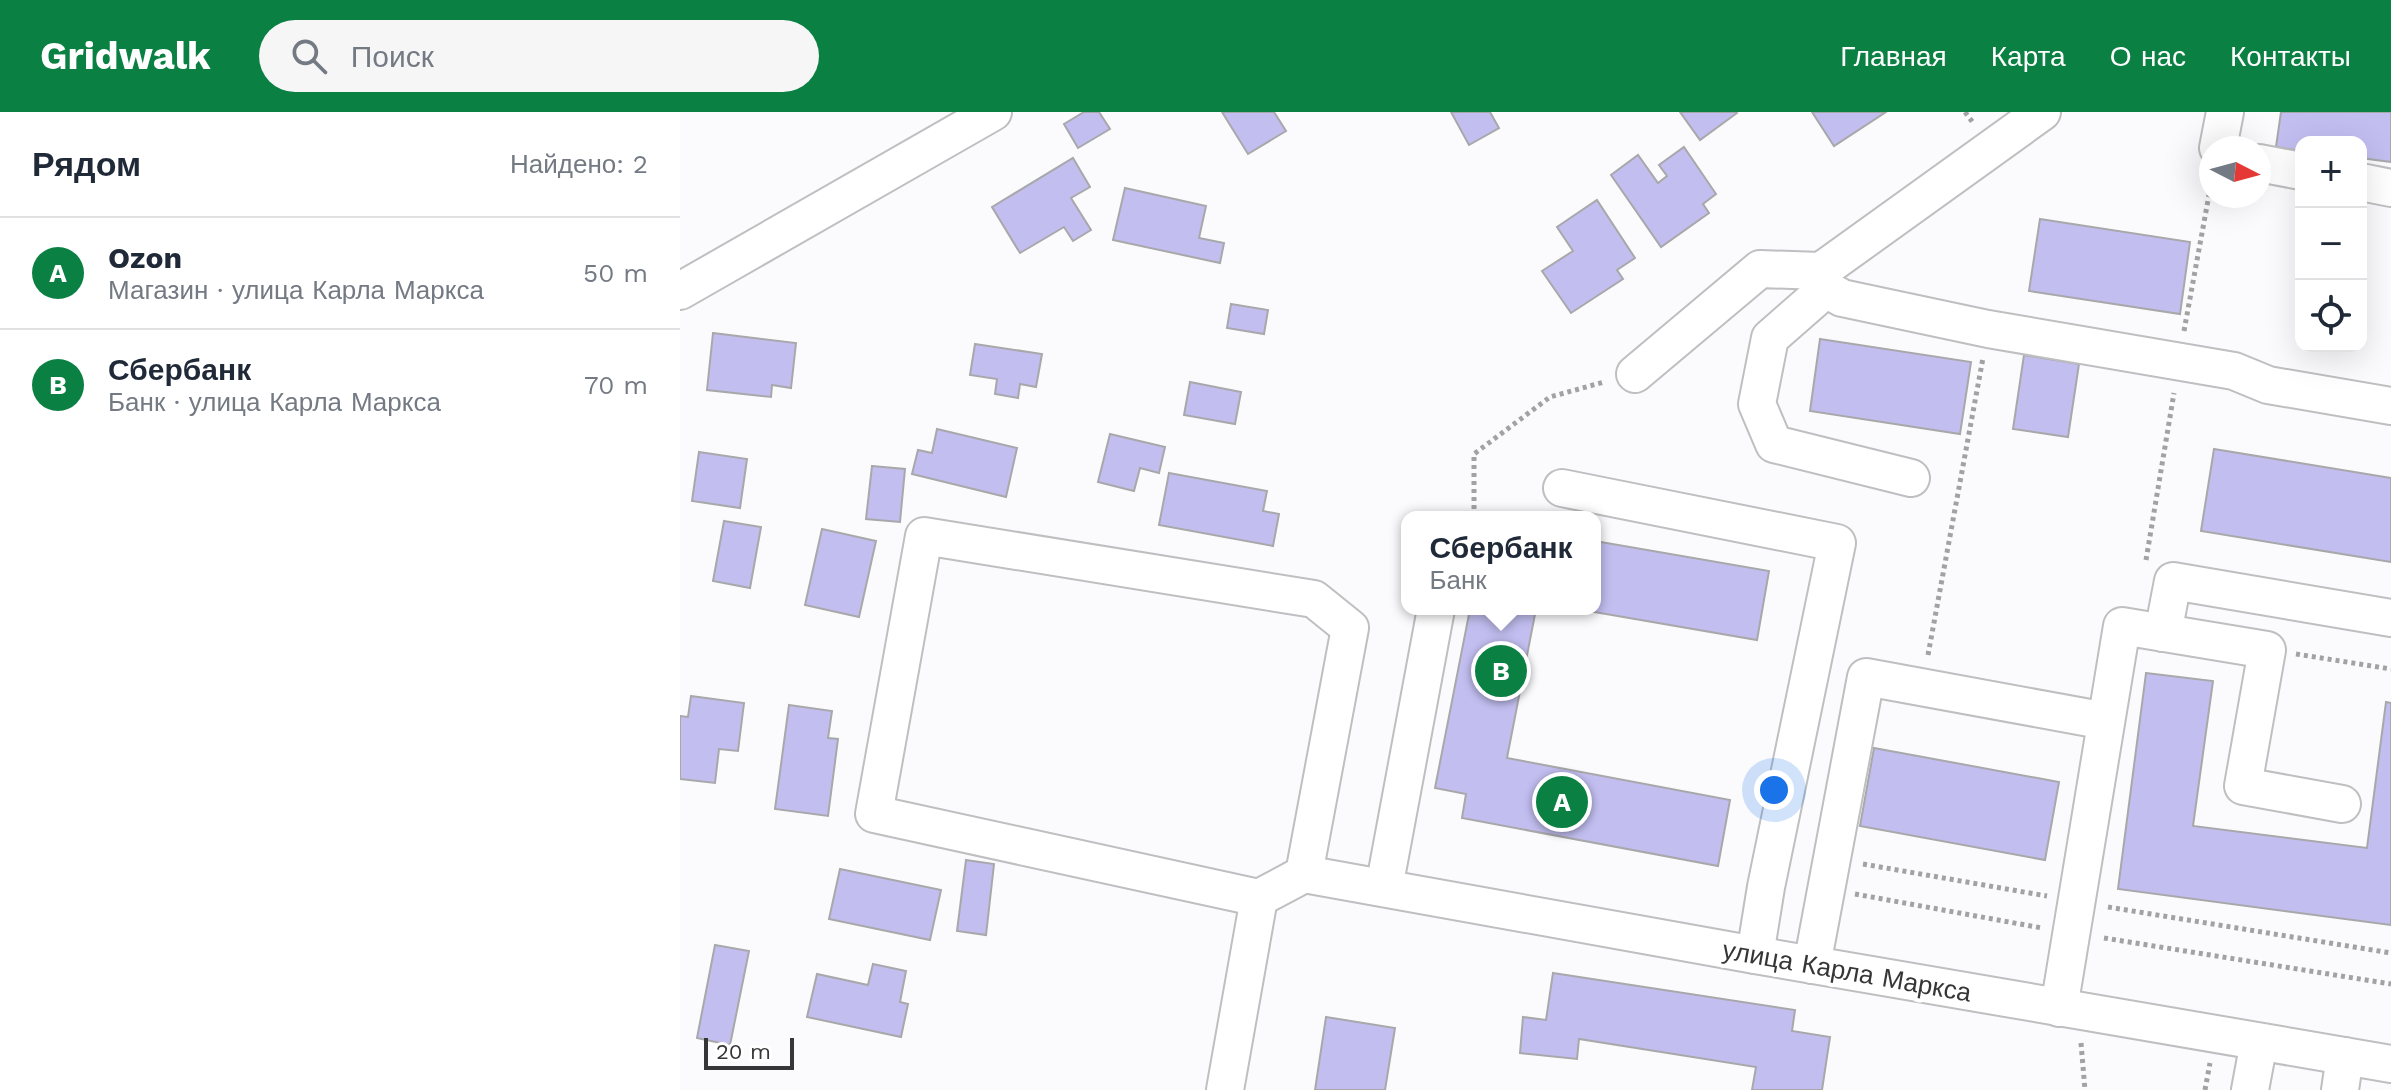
<!DOCTYPE html>
<html lang="ru">
<head>
<meta charset="utf-8">
<style>
	:root { --surface:#fff; --page:#f6f6f7; --text:#1f2937; --muted:#747a83; --line:#e0e1e3; --accent:#0b8043 }
	body { margin:0; font-family:"Work Sans",sans-serif; background:var(--page); color:var(--text) }
	.controls { position:absolute; right:24px; top:24px; display:grid; overflow:hidden; border-radius:16px; box-shadow:0 8px 32px #0002 }
	.controls button { width:72px; height:72px; display:grid; place-items:center; padding:0; border:0; border-bottom:2px solid var(--line); background:var(--surface); color:var(--text); font:40px sans-serif }
	.compass { position:absolute; left:1519px; top:24px; width:72px; height:72px; border-radius:50%; background:var(--surface); box-shadow:0 8px 32px #0002; rotate:96deg }
	.scale { position:absolute; left:24px; bottom:20px; width:90px; box-sizing:border-box; padding-left:8px; border:4px solid #373637; border-top:0; font-size:22px; line-height:28px; white-space:nowrap; color:#373637; -webkit-text-stroke:6px #fff; paint-order:stroke }
	.you { position:absolute; left:1094px; top:678px; width:28px; height:28px; margin:-20px; border:6px solid #fff; border-radius:50%; background:#1a73e8; box-shadow:0 0 0 12px #1a73e833 }
	.badge { display:grid; place-items:center; width:52px; height:52px; border-radius:50%; background:var(--accent); color:#fff; font-size:26px; font-weight:700 }
	.pin { position:absolute; translate:-50% -50%; border:4px solid #fff; box-shadow:0 2px 8px #0006 }
	.popup { position:absolute; left:721px; top:399px; width:200px; height:104px; box-sizing:border-box; display:grid; place-content:center; border-radius:16px; background:var(--surface); filter:drop-shadow(0 2px 6px #0005); font-size:26px; white-space:nowrap; color:var(--muted) }
	.popup b { font-size:30px; color:var(--text) }
	.popup::after { content:''; position:absolute; left:50%; top:100%; margin-left:-16px; border:16px solid transparent; border-top-color:var(--surface) }
	.list { margin:0; padding:0; list-style:none }
	h2 { display:flex; justify-content:space-between; align-items:center; height:104px; margin:0; padding:0 32px; font-size:34px }
	h2 small { font-size:26px; font-weight:400; color:var(--muted) }
	.list li { display:grid; grid-template-columns:52px 1fr auto; gap:24px; align-items:center; box-sizing:border-box; height:112px; padding:0 32px; border-top:2px solid var(--line) }
	.list b { display:block; font-size:30px; white-space:nowrap }
	.list p { margin:0; font-size:26px; white-space:nowrap; color:var(--muted) }
	.list em { font-size:26px; font-style:normal; color:var(--muted) }
	.icon { flex:none; width:44px; height:44px; fill:none; stroke:currentColor; stroke-width:2; stroke-linecap:round; stroke-linejoin:round }
	.map { position:relative; flex:none; width:1711px; height:978px; overflow:hidden }
	header { display:flex; align-items:center; gap:48px; box-sizing:border-box; height:112px; padding:0 40px; background:var(--accent); color:#fff }
	header strong { font-size:38px }
	nav { display:flex; gap:44px; margin-inline-start:auto; font-size:28px }
	.search { width:560px; height:72px; background:var(--page); display:flex; align-items:center; gap:20px; box-sizing:border-box; padding:0 28px; border-radius:44px; color:var(--muted); font-size:30px }
	main { display:flex }
	aside { flex:1; background:var(--surface) }
	.map>svg:first-child { display:block }
</style>
</head>
<body>
<header>
<strong>Gridwalk</strong>
<div class="search"><svg class="icon" aria-label="search" viewBox="0 0 24 24"><circle cx="10" cy="10" r="6"/><path d="M15 15l6 6"/></svg>Поиск</div>
<nav><a>Главная</a><a>Карта</a><a>О нас</a><a>Контакты</a></nav>
</header>
<main>
<aside>
<h2>Рядом<small>Найдено: 2</small></h2>
<ul class="list">
<li><span class="badge">A</span><div><b>Ozon</b><p>Магазин · улица Карла Маркса</p></div><em>50 m</em></li>
<li><span class="badge">B</span><div><b>Сбербанк</b><p>Банк · улица Карла Маркса</p></div><em>70 m</em></li>
</ul>
</aside>
<div class="map">
<svg width="1711" height="978" viewBox="0 0 1711 978">
	<rect width="100%" height="100%" fill="#fbfbfd"/>
	<g fill="#c2bef0" stroke="#a8a8ab" stroke-width="2">
		<path d="M404 0H419L430 17 398 36 384 12Z"/>
		<path d="M542 0H594L606 19 568 42Z"/>
		<path d="M771 0H810L819 16 789 33Z"/>
		<path d="M1000 0H1056L1057 1 1020 28Z"/>
		<path d="M1132 0H1206L1154 34Z"/>
		<path d="M1601 0H1711V50L1681 46V30H1621V39L1596 35Z"/>
		<path d="M1004 35 1036 82 1023 92 1029 101 981 135 931 63 958 43 978 71 987 64 979 53Z"/>
		<path d="M393 46 410 75 391 86 411 118 393 129 384 115 340 141 312 95Z"/>
		<path d="M445 76 526 94 519 126 544 131 540 151 433 128Z"/>
		<path d="M917 88 955 146 937 158 943 167 891 201 862 159 893 139 877 115Z"/>
		<path d="M1360 107 1510 130 1500 202 1349 179Z"/>
		<path d="M551 192 588 198 584 222 547 216Z"/>
		<path d="M33 221 116 231 111 276 92 273 91 285 27 278Z"/>
		<path d="M1140 227 1291 250 1280 322 1130 299Z"/>
		<path d="M295 232 362 242 356 275 340 272 338 286 315 282 317 267 290 263Z"/>
		<path d="M1344 243 1399 252 1388 325 1333 317Z"/>
		<path d="M510 270 561 280 555 312 504 303Z"/>
		<path d="M257 317 337 336 326 385 232 362 238 338 252 341Z"/>
		<path d="M430 322 485 335 479 361 460 356 454 379 418 370Z"/>
		<path d="M1534 337 1711 366V450L1521 419Z"/>
		<path d="M19 340 67 347 60 396 12 389Z"/>
		<path d="M192 354 225 357 220 410 186 407Z"/>
		<path d="M489 361 587 379 583 399 599 402 593 434 479 413Z"/>
		<path d="M44 409 81 415 70 476 33 469Z"/>
		<path d="M142 417 196 429 179 505 125 493Z"/>
		<path d="M915 429 1089 459 1077 528 897 497H915Z"/>
		<path d="M790 497H856L827 646 1050 688 1038 754 782 706 786 682 755 676Z"/>
		<path d="M1466 561 1533 569 1513 714 1687 736 1706 590 1711 591V813L1438 777Z"/>
		<path d="M11 584 64 591 58 639 39 637 35 671 0 667V604L8 605Z"/>
		<path d="M109 593 152 599 148 626 158 627 148 704 95 697Z"/>
		<path d="M1194 636 1379 670 1365 748 1180 714Z"/>
		<path d="M286 748 314 752 306 823 277 819Z"/>
		<path d="M160 757 261 778 250 828 149 807Z"/>
		<path d="M35 833 69 839 50 933 17 926Z"/>
		<path d="M193 852 226 859 220 890 228 892 221 925 127 905 137 862 188 873Z"/>
		<path d="M873 861 1115 898 1112 919 1150 925 1142 978H1072L1076 955 899 927 897 947 840 941 843 905 866 908Z"/>
		<path d="M646 905 715 916 705 978H635Z"/>
	</g>
	<g fill="none" stroke-linecap="round" stroke-linejoin="round">
		<defs>
			<g id="minor">
				<path d="M1538 36 1545 0"/>
				<path d="M1579 51 1621 59"/>
				<path d="M1681 70 1711 76"/>
				<path d="M1141 159 1146 177 1162 186 1308 217 1554 259 1588 273 1711 294"/>
				<path d="M1146 177 1090 226 1077 292 1094 332 1231 366"/>
				<path d="M0 179 313 0"/>
				<path d="M955 262 1080 157 1141 159 1362 0"/>
				<path d="M882 376 1157 431 1086 775 1075 843"/>
				<path d="M1483 521 1493 469 1711 506"/>
				<path d="M624 762 1075 843 1711 952"/>
				<path d="M704 776 756 497"/>
				<path d="M579 786 194 702 244 424 634 487 670 516 624 762"/>
				<path d="M1132 853 1186 565 1426 609"/>
				<path d="M1379 896 1442 514 1587 538 1563 674 1662 692"/>
				<path d="M545 978 579 786 624 762"/>
				<path d="M1570 978 1579 930"/>
				<path d="M1660 978 1665 944"/>
			</g>
		</defs>
		<use href="#minor" stroke="#bfbfc1" stroke-width="40"/>
		<g stroke="#a2a2a3" stroke-width="5" stroke-dasharray="4 4" stroke-linecap="butt">
			<path d="M1285 0 1294 12"/>
			<path d="M1504 219 1531 72"/>
			<path d="M794 405V342L870 285 924 270"/>
			<path d="M1466 448 1494 281"/>
			<path d="M1616 542 1711 557"/>
			<path d="M1248 543 1303 246"/>
			<path d="M1183 752 1367 784"/>
			<path d="M1175 782 1362 816"/>
			<path d="M1428 795 1711 841"/>
			<path d="M1424 826 1711 872"/>
			<path d="M1401 931 1405 978"/>
			<path d="M1525 978 1530 951"/>
		</g>
		<use href="#minor" stroke="#fff" stroke-width="36"/>
	</g>
	<g text-anchor="middle" dominant-baseline="central" stroke-width="8" stroke-linejoin="round" paint-order="stroke">
		<g font-size="26" fill="#373637" stroke="#fff">
			<text transform="translate(1167 859) rotate(10)">улица Карла Маркса</text>
		</g>
	</g>
</svg>
<div class="controls">
<button>+</button>
<button>−</button>
<button><svg class="icon" aria-label="locate" viewBox="0 0 24 24"><circle cx="12" cy="12" r="6"/><path d="M12 2v4M12 18v4M2 12h4M18 12h4"/></svg></button>
</div>
<svg class="compass" viewBox="-18 -18 36 36"><path d="M0-13l5 13h-10z" fill="#e53935"/><path d="M0 13l5-13h-10z" fill="#747a83"/></svg>
<div class="scale">20 m</div>
<div class="you"></div>
<div class="pin badge" style="left:882px;top:690px">A</div>
<div class="pin badge" style="left:821px;top:559px">B</div>
<div class="popup"><b>Сбербанк</b>Банк</div>
</div>
</main>
</body>
</html>
